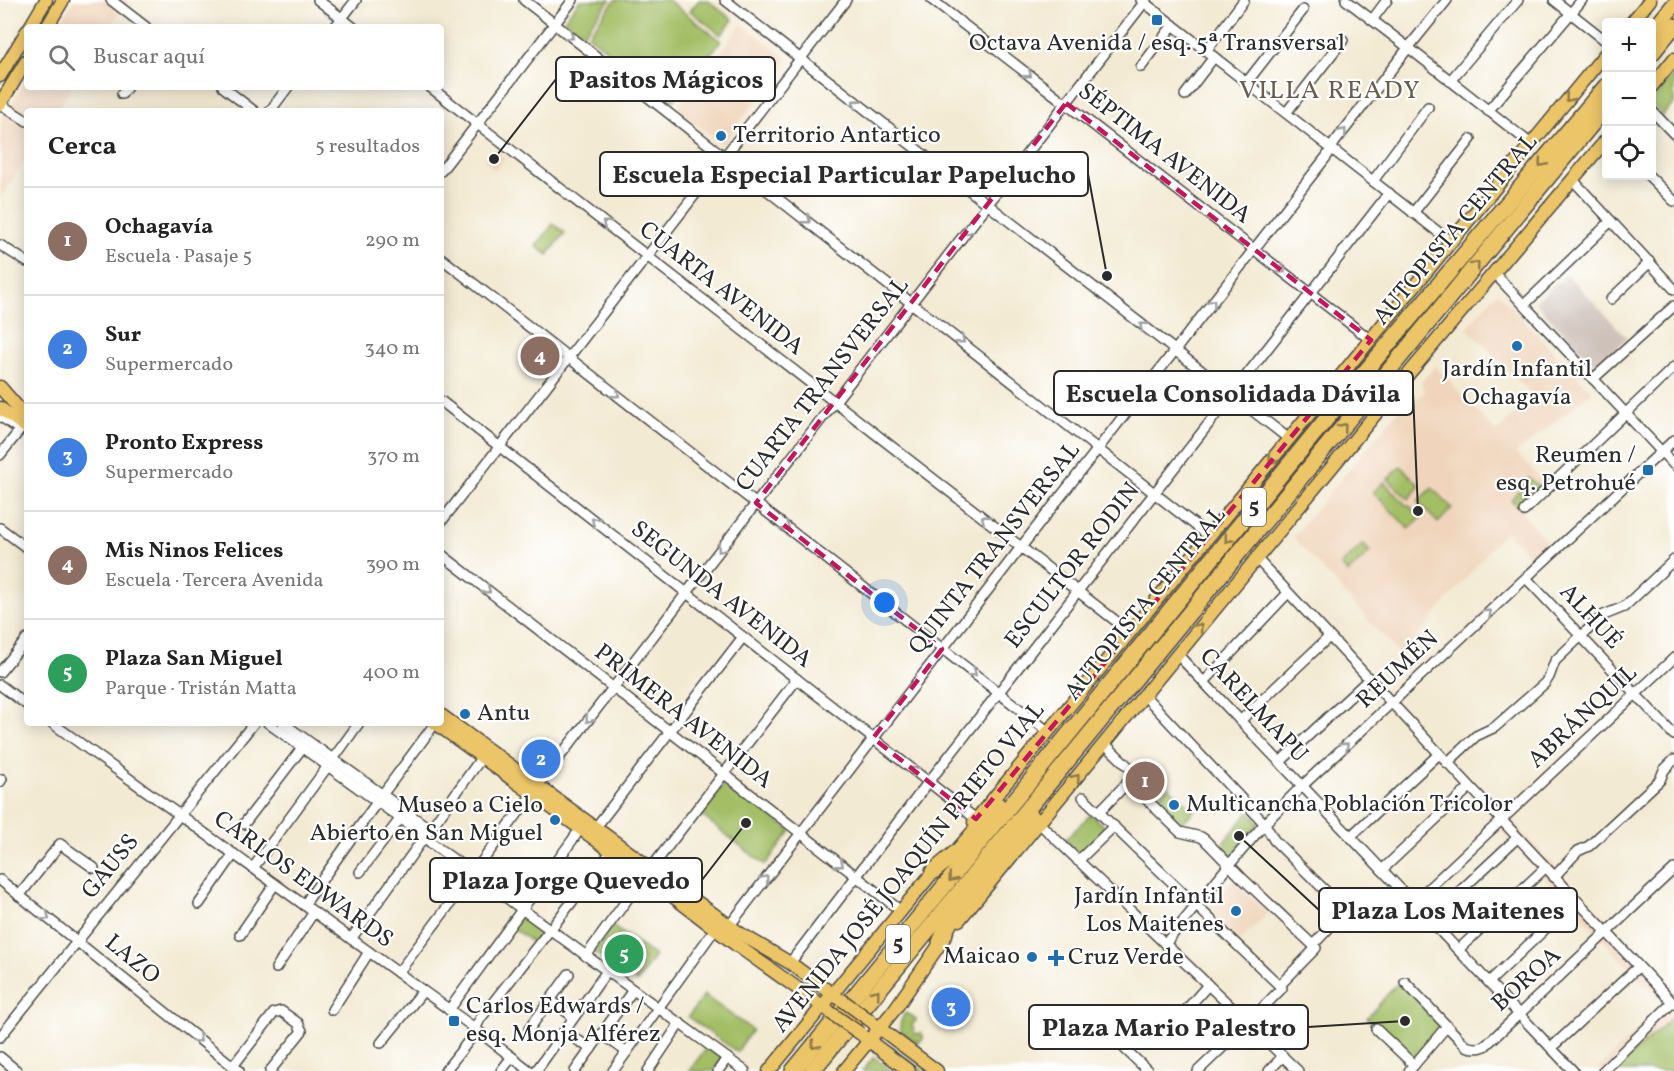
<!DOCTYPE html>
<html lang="es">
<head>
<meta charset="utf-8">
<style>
	:root { --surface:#fff; --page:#f6f6f6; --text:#222; --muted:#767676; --line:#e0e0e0; --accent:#d93025 }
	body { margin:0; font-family:Vollkorn,serif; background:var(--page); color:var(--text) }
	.controls { position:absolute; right:18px; top:18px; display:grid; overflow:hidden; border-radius:6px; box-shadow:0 3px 15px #0003 }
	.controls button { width:54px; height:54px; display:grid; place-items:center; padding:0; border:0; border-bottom:2px solid var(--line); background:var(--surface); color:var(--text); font:30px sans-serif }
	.you { position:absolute; left:885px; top:603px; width:21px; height:21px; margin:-15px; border:4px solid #fff; border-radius:50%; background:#1a73e8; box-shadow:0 0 0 9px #1a73e833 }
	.badge { display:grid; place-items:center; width:39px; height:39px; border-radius:50%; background:var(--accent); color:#fff; font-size:20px; font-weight:700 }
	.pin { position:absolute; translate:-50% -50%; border:3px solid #fff; box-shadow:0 2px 6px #0006 }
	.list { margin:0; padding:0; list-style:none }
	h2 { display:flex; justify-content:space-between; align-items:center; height:78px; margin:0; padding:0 24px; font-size:26px }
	h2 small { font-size:20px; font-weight:400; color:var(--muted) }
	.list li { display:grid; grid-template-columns:39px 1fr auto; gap:18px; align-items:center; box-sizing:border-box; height:108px; padding:0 24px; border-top:2px solid var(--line) }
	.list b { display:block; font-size:22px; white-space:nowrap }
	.list p { margin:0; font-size:20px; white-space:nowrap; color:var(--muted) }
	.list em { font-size:20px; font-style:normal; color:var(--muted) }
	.icon { flex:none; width:33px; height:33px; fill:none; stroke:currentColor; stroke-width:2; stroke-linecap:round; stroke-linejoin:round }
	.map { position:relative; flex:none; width:1674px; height:1071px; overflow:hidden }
	.search { position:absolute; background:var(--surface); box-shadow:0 3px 15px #0003; left:24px; top:24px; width:420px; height:66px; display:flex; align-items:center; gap:15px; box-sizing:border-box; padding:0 21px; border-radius:6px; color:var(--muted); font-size:22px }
	.panel { position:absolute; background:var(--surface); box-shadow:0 3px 15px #0003; left:24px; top:108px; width:420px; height:618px; border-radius:6px }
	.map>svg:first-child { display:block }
</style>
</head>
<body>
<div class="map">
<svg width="1674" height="1071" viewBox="0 0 1674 1071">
	<rect width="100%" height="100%" fill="#fff"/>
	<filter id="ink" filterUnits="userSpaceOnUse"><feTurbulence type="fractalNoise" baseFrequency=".0167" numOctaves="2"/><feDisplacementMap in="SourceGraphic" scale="12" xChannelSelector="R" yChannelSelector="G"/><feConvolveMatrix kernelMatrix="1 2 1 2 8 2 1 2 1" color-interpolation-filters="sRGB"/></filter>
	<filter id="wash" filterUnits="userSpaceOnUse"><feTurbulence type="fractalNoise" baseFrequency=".008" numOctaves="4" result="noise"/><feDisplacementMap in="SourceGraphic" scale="24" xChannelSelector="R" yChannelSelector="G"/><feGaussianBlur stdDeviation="1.35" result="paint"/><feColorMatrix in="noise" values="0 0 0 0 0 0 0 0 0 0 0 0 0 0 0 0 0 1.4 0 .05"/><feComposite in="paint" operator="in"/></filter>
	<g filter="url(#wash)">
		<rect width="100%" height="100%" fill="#f3ead3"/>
		<g fill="#f0d5bc">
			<path d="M74 0H128L110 27H58Z"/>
			<path d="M742 24 788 59 723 144 677 110Z"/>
			<path d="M27 78V87H72L56 111H27V157L0 199V124Z"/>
			<path d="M493 149 505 158 495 170 484 160Z"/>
			<path d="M1497 292 1592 392 1516 453 1545 483 1521 512 1549 544 1533 559 1505 531 1401 656 1293 537 1408 399 1419 398 1425 391 1421 383 1435 366 1496 432 1534 396 1467 328Z"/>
			<path d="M1509 818 1674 992V1016L1614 1071H1595L1664 1006 1500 829Z"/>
			<path d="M1232 880 1268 913 1240 942 1205 909Z"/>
		</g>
		<path fill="#cec1b9" d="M1567 274 1627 338 1597 367 1535 302Z"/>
		<g fill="#a3be65" stroke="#677448" stroke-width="1.5">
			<path d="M580 0H610L583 34 564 20Z"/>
			<path d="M615 0H668L721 41 673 101 588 35Z"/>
			<path d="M699 0H707L733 20 721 35 690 11Z"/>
			<path d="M1672 75 1674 77V104L1662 116 1652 104V99Z"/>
			<path d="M553 224 565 233 548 255 536 246Z"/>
			<path d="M1401 466 1420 486 1408 499 1388 479Z"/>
			<path d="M1529 478 1541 488 1522 510 1511 500Z"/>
			<path d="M1384 482 1406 505H1409L1421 518 1409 529 1373 492Z"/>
			<path d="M1432 488 1452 508 1438 523 1418 502Z"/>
			<path d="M1363 544 1370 552 1348 573 1341 565Z"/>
			<path d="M726 782 791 831 765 865 701 815Z"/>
			<path d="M1168 786 1194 811 1181 824 1155 800Z"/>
			<path d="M1249 812 1259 823 1228 859 1218 849Z"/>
			<path d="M1091 814 1106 829 1080 855 1065 840Z"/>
			<path d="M522 913 546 931 536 945 511 927Z"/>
			<path d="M612 926 655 956 637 982 594 952Z"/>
			<path d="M1400 980 1442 1024 1413 1060 1367 1018Z"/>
			<path d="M704 995 752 1030 737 1052 688 1017Z"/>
			<path d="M905 1013 912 1016 916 1020 915 1022 912 1024 915 1034 921 1033 923 1035V1039L918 1043C903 1032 894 1032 905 1013Z"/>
			<path d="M1674 1016V1071H1614Z"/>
			<path d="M707 1047 723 1058 714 1071H689Z"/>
			<path d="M891 1047 925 1071H915L887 1050Z"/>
			<path d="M874 1057 892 1071H862Z"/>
		</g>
	</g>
	<g filter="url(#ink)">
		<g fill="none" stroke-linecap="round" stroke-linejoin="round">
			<defs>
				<g id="minor">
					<path d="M111 0 146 27"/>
					<path d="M318 0 353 27"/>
					<path d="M524 0 1209 536"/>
					<path d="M725 0 1289 439"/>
					<path d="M932 0 1371 340"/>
					<path d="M1141 0 1451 242"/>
					<path d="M1346 0 1414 52 1531 144"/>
					<path d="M1554 0 1606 41"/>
					<path d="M1372 20 1387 0"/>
					<path d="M335 27 356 0"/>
					<path d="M1206 51 1244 0"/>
					<path d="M1141 67 1173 25"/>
					<path d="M1450 81 1518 0"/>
					<path d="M1247 82 1303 10"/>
					<path d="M223 87 254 111"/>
					<path d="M430 87 1130 632"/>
					<path d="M122 94 127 87"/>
					<path d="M1185 95 1214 57"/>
					<path d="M0 104 27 121"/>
					<path d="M270 111 288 87"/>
					<path d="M1488 111 1582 0"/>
					<path d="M1652 111 1674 134"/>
					<path d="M1286 113 1343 40"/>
					<path d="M441 171 573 0"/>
					<path d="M1649 176 1674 201"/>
					<path d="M1573 180 1674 289"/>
					<path d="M1373 181 1428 107"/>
					<path d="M1413 213 1471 139"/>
					<path d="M0 245 27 262"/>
					<path d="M441 258 1049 732"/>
					<path d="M1494 273 1674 465"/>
					<path d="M1611 299 1650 262"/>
					<path d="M1524 305 1611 221"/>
					<path d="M1593 379 1674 306"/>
					<path d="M441 401 976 819"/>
					<path d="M0 416 20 430 0 455"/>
					<path d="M1524 511 1674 367"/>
					<path d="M441 522 846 0"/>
					<path d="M0 528 27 548"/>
					<path d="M441 554 901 911"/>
					<path d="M1256 558 1674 1004"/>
					<path d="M1526 578 1674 735"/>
					<path d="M1177 654 1573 1071"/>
					<path d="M0 672 27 639"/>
					<path d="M1204 682 1288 593"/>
					<path d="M0 685 27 705"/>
					<path d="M1144 695 1265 824 1274 840 1358 923"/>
					<path d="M1240 721 1329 637"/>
					<path d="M52 723 469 1024 530 1071"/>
					<path d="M268 723 418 831 431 843 745 1071"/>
					<path d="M283 723 430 829"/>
					<path d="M1104 743 1132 770 1133 777 1138 791 1180 832 1201 837 1204 839 1241 877 1316 948 1280 985"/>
					<path d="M333 759 359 723"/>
					<path d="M1280 762 1369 679"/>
					<path d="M1447 763 1476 736 1495 727 1545 683 1549 677 1555 661 1581 636 1604 615 1624 607 1674 560"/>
					<path d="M0 782 2 779"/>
					<path d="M534 790 1146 0"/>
					<path d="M382 795 431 729"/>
					<path d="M1083 797 1282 988 1248 1023 1198 1071"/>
					<path d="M1099 812 1133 777"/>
					<path d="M1039 823 1298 1071"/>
					<path d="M244 824 302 748"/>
					<path d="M596 827 743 637"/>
					<path d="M1350 837 1439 754"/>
					<path d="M1078 861 1114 826"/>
					<path d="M652 867 797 679"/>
					<path d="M253 868 328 766"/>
					<path d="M1382 870 1470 787"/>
					<path d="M360 872 400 819"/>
					<path d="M1554 877 1578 851 1589 846 1660 780 1664 770 1674 760"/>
					<path d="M0 880 239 1071"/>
					<path d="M19 896 60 844 94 868"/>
					<path d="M1413 903 1674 658"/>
					<path d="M199 904 234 854"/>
					<path d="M304 905 377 802"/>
					<path d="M1429 920 1517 838"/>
					<path d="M730 925 1025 542 1327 156 1335 142 1408 48 1447 0"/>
					<path d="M240 935 275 884"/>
					<path d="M351 939 482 757"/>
					<path d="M1165 944 1229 865 1267 821 1302 786 1674 440"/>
					<path d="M1313 945 1345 911"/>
					<path d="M1458 950 1545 868"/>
					<path d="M586 956 645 875"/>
					<path d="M790 963 924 788 1389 193"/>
					<path d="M276 968 314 912"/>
					<path d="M398 973 528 800"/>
					<path d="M1405 982 1466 1046C1473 1049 1478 1049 1485 1046L1674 869"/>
					<path d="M1489 982 1576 900"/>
					<path d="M550 1000 574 1017"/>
					<path d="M332 1010 369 952"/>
					<path d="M449 1010 576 835"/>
					<path d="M529 1029 569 974"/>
					<path d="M1376 1029 1414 1065"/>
					<path d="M564 1031 591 1049"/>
					<path d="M602 1034 627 1052"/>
					<path d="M0 1037 254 723"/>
					<path d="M381 1043 423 991"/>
					<path d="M1157 1043 1208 985"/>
					<path d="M1123 1047 1148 1071"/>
					<path d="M1551 1048 1638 967"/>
					<path d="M0 1057 17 1071"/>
					<path d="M233 1066 274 1013 281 1011 298 1023 302 1031 270 1071"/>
					<path d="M445 1071 471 1038 480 1019 615 847"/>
					<path d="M501 1071 512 1057"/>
					<path d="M536 1071 607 971"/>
					<path d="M575 1071 633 990"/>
					<path d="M613 1071 715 929"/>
					<path d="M648 1071 680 1023"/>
					<path d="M718 1071 727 1058"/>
					<path d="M1269 1071 1283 1056"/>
					<path d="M1409 1071 1447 1026"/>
					<path d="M1603 1071 1672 1003"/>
				</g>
				<g id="major">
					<path d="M1632 22 1650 0"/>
					<path d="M30 27 46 0"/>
					<path d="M47 27 63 0"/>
					<path d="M0 76 27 31"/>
					<path d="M1652 86 1674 59"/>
					<path d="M0 104 27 60"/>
					<path d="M0 387 27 418"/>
					<path d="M0 408 27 428"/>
					<path d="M441 715 741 934 790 963 838 998"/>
					<path d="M435 723 662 888 735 944 828 1010"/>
					<path d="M974 822 1606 53"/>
					<path d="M959 920 1406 377 1606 140"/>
					<path d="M874 1024 937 1071"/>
					<path d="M864 1037 909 1071"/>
					<path d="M769 1071 938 866"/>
					<path d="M844 1071 895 1009 946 935"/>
				</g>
				<g id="highway">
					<path d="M1652 32 1674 5"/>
					<path d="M1652 53 1674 26"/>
					<path d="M933 872 959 850 998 805"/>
					<path d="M940 942C959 896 1005 859 1032 817"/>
					<path d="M793 1071 1359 379 1606 86"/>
					<path d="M812 1071 1606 107"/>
				</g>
			</defs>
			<use href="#minor" stroke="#494844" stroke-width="12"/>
			<use href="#major" stroke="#494844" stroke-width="15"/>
			<use href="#highway" stroke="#494844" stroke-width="18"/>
			<use href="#minor" stroke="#fff" stroke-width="9"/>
			<use href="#major" stroke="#edc569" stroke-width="12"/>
			<use href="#highway" stroke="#edc569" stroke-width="15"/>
			<defs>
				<g id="major-bridge">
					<path d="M842 1000 871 1021"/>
					<path d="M831 1013 861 1034"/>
				</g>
			</defs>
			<use href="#major-bridge" stroke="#494844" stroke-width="15" stroke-linecap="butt"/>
			<use href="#major-bridge" stroke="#edc569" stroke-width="12"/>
		</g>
		<defs><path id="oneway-chevron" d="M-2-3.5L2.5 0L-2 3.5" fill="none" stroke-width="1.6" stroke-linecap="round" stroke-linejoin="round" transform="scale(1.5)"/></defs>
		<g stroke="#a0a0a0">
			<use href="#oneway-chevron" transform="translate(570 36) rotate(38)"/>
			<use href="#oneway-chevron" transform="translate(1028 74) rotate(38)"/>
			<use href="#oneway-chevron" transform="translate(856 103) rotate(-142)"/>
			<use href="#oneway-chevron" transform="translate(1343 132) rotate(-52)"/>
			<use href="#oneway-chevron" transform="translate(807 220) rotate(38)"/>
			<use href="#oneway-chevron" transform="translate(606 224) rotate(-142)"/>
			<use href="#oneway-chevron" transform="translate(967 231) rotate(128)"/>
			<use href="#oneway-chevron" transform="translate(1282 270) rotate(38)"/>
			<use href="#oneway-chevron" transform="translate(1212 303) rotate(-52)"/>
			<use href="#oneway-chevron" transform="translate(1143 326) rotate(-142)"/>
			<use href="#oneway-chevron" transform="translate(961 340) rotate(38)"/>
			<use href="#oneway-chevron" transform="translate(616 394) rotate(38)"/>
			<use href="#oneway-chevron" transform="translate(985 519) rotate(-142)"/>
			<use href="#oneway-chevron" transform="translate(595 521) rotate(-142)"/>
			<use href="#oneway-chevron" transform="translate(786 527) rotate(38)"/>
			<use href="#oneway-chevron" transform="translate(721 549) rotate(128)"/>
			<use href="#oneway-chevron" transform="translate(487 590) rotate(38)"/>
			<use href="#oneway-chevron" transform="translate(1488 613) rotate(-43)"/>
			<use href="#oneway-chevron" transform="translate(973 673) rotate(38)"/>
			<use href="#oneway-chevron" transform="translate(589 719) rotate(128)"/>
			<use href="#oneway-chevron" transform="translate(1345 746) rotate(-43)"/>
			<use href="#oneway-chevron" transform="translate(914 770) rotate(-142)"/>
			<use href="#oneway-chevron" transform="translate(840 864) rotate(38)"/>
			<use href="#oneway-chevron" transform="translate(765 879) rotate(-52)"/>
			<use href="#oneway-chevron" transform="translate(46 917) rotate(39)"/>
			<use href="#oneway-chevron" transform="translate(198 1039) rotate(39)"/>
		</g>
		<g stroke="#8c784a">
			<use href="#oneway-chevron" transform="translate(1569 98) rotate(129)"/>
			<use href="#oneway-chevron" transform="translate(1542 163) rotate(130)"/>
			<use href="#oneway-chevron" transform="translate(1476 265) rotate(-51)"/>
			<use href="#oneway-chevron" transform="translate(1343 427) rotate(-51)"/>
			<use href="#oneway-chevron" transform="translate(1272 460) rotate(129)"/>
			<use href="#oneway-chevron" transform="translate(1228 539) rotate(129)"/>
			<use href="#oneway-chevron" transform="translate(1199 627) rotate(-50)"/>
			<use href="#oneway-chevron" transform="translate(1076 778) rotate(-51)"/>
			<use href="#oneway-chevron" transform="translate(952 878) rotate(129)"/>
			<use href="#oneway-chevron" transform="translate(876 993) rotate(-51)"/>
			<use href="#oneway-chevron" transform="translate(815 1045) rotate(130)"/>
		</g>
	</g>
	<path fill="none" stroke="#c2185b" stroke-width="4.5" stroke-dasharray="12 8" stroke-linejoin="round" d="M1066 103 1371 340 976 819 873 738 942 649 756 503Z"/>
	<g fill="#1f6fb2" stroke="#fff" stroke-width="2">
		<rect x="1151" y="14" width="12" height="12" rx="3"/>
		<circle cx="721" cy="136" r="6"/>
		<circle cx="1517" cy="346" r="6"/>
		<rect x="1642" y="464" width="12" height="12" rx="3"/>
		<circle cx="465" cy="714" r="6"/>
		<circle cx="1174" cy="805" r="6"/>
		<circle cx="555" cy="820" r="6"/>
		<circle cx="1236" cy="911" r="6"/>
		<circle cx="1032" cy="957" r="6"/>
		<path d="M1053 949h6v6h6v6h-6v6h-6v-6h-6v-6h6z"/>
		<rect x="448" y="1015" width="12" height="12" rx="3"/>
	</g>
	<g text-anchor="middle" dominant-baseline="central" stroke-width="4.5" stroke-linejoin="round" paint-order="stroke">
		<g fill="#fff" stroke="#6b6b6b" stroke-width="1.5">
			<rect x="1242" y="488" width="24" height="38" rx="4.5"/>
			<rect x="886" y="925" width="24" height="38" rx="4.5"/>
		</g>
		<g font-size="22" font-weight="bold" fill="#2b2b2b">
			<text x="1254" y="507">5</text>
			<text x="898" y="944">5</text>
		</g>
		<g font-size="24" fill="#2b2b2b" stroke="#fff" text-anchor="start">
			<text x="1157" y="44" text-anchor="middle">Octava Avenida / esq. 5ª Transversal</text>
			<text x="733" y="136">Territorio Antartico</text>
			<text x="1517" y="370" text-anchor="middle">Jardín Infantil<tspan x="1517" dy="28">Ochagavía</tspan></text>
			<text x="1636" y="456" text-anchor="end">Reumen /<tspan x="1636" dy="28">esq. Petrohué</tspan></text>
			<text x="477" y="714">Antu</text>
			<text x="1186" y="805">Multicancha Población Tricolor</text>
			<text x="543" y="806" text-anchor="end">Museo a Cielo<tspan x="543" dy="28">Abierto en San Miguel</tspan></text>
			<text x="1224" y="897" text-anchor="end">Jardín Infantil<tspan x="1224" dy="28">Los Maitenes</tspan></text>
			<text x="1020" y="957" text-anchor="end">Maicao</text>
			<text x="1068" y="958">Cruz Verde</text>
			<text x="466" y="1007">Carlos Edwards /<tspan x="466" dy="28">esq. Monja Alférez</tspan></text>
		</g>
		<g font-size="24" fill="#2b2b2b" stroke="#fff">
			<text transform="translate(1164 154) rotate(38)">SÉPTIMA AVENIDA</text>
			<text transform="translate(1456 230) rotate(-50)">AUTOPISTA CENTRAL</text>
			<text transform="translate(721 289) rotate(38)">CUARTA AVENIDA</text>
			<text transform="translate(823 385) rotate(-52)">CUARTA TRANSVERSAL</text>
			<text transform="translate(995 549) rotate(-52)">QUINTA TRANSVERSAL</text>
			<text transform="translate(1073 566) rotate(-52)">ESCULTOR RODIN</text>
			<text transform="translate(721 595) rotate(38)">SEGUNDA AVENIDA</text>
			<text transform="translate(1146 604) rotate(-51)">AUTOPISTA CENTRAL</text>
			<text transform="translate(1590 617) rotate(47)">ALHUÉ</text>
			<text transform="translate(1398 670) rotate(-43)">REUMÉN</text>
			<text transform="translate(1253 706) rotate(47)">CARELMAPU</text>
			<text transform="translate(683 717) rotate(38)">PRIMERA AVENIDA</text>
			<text transform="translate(1583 717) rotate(-43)">ABRÁNQUIL</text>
			<text transform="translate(111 867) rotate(-51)">GAUSS</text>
			<text transform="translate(909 868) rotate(-51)">AVENIDA JOSÉ JOAQUÍN PRIETO VIAL</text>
			<text transform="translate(303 880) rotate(36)">CARLOS EDWARDS</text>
			<text transform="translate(132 960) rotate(39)">LAZO</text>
			<text transform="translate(1527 980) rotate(-42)">BOROA</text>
		</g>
		<g font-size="26" letter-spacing="1.5" fill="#6a5e51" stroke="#fff">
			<text x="1330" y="91">VILLA READY</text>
		</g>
	</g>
	<path fill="none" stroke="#2b2b2b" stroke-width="2" d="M494 159L556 79M1107 276L1088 174M1418 511L1413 393M746 823L702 880M1239 836L1319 910M1405 1021L1308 1027"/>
	<g fill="#2b2b2b" stroke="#fff" stroke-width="2">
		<circle cx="494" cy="159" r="6"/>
		<circle cx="1107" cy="276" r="6"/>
		<circle cx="1418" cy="511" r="6"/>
		<circle cx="746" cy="823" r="6"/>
		<circle cx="1239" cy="836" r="6"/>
		<circle cx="1405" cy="1021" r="6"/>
	</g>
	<g fill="#fff" stroke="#2b2b2b" stroke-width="2">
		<rect x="556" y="57" width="219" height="44" rx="6"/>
		<rect x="600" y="152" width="488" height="44" rx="6"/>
		<rect x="1054" y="371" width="359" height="44" rx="6"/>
		<rect x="430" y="858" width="272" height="44" rx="6"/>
		<rect x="1319" y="888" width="258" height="44" rx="6"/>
		<rect x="1029" y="1005" width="279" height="44" rx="6"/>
	</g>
	<g font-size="26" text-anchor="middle" font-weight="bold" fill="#2b2b2b">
		<text x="666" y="88">Pasitos Mágicos</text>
		<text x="844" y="183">Escuela Especial Particular Papelucho</text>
		<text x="1233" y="402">Escuela Consolidada Dávila</text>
		<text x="566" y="889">Plaza Jorge Quevedo</text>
		<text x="1448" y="919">Plaza Los Maitenes</text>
		<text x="1169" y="1036">Plaza Mario Palestro</text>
	</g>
</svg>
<div class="controls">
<button>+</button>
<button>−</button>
<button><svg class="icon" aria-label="locate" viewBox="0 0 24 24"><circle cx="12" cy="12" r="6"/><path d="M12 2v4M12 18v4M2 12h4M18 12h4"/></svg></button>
</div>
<div class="you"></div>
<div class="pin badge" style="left:1145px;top:781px;background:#8d6e63">1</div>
<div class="pin badge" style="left:541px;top:759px;background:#3f7fe0">2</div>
<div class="pin badge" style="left:951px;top:1007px;background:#3f7fe0">3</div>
<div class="pin badge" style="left:540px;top:356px;background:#8d6e63">4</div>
<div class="pin badge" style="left:624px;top:954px;background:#2e9e5b">5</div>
<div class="search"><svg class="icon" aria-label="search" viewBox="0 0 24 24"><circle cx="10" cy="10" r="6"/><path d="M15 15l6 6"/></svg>Buscar aquí</div>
<section class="panel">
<h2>Cerca<small>5 resultados</small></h2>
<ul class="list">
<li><span class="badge" style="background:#8d6e63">1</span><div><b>Ochagavía</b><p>Escuela · Pasaje 5</p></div><em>290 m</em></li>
<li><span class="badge" style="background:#3f7fe0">2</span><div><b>Sur</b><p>Supermercado</p></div><em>340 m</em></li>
<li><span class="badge" style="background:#3f7fe0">3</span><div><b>Pronto Express</b><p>Supermercado</p></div><em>370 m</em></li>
<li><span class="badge" style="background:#8d6e63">4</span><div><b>Mis Ninos Felices</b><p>Escuela · Tercera Avenida</p></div><em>390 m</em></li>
<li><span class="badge" style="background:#2e9e5b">5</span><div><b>Plaza San Miguel</b><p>Parque · Tristán Matta</p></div><em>400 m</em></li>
</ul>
</section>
</div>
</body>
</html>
